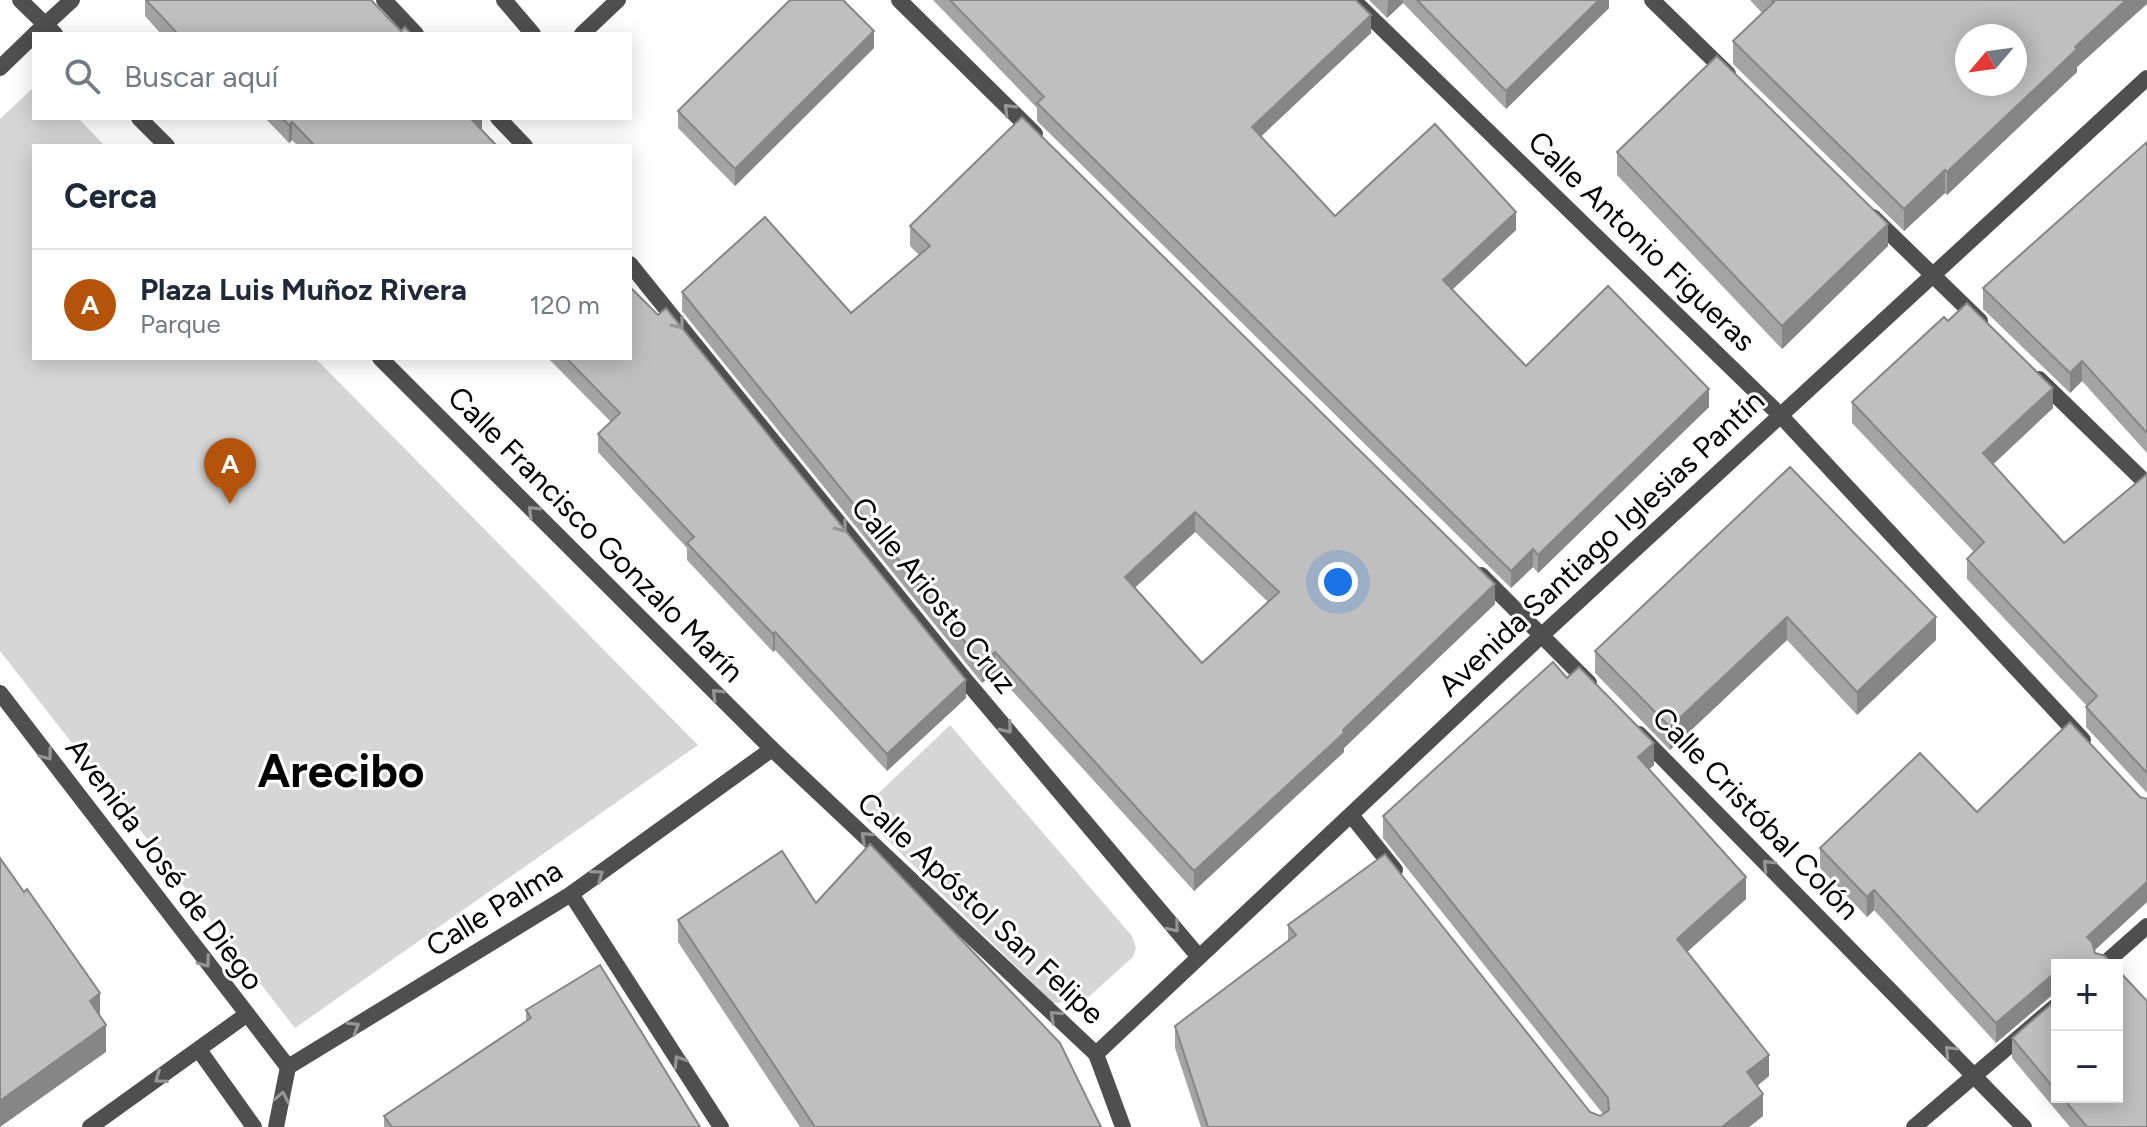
<!DOCTYPE html>
<html lang="es">
<head>
<meta charset="utf-8">
<style>
	:root { --surface:#fff; --page:#f6f6f7; --text:#1f2937; --muted:#747a83; --line:#e0e1e3; --accent:#b45309 }
	body { margin:0; font-family:Figtree,sans-serif; background:var(--page); color:var(--text) }
	.controls { position:absolute; right:24px; bottom:24px; display:grid; overflow:hidden; border-radius:0px; box-shadow:0 4px 20px #0003 }
	.controls button { width:72px; height:72px; display:grid; place-items:center; padding:0; border:0; border-bottom:2px solid var(--line); background:var(--surface); color:var(--text); font:40px sans-serif }
	.compass { position:absolute; left:1955px; top:24px; width:72px; height:72px; border-radius:50%; background:var(--surface); box-shadow:0 4px 20px #0003; rotate:241deg }
	.you { position:absolute; left:1338px; top:582px; width:28px; height:28px; margin:-20px; border:6px solid #fff; border-radius:50%; background:#1a73e8; box-shadow:0 0 0 12px #1a73e833 }
	.badge { display:grid; place-items:center; width:52px; height:52px; border-radius:50%; background:var(--accent); color:#fff; font-size:26px; font-weight:700 }
	.pin { position:absolute; translate:-50% -66px; filter:drop-shadow(0 2px 4px #0008) }
	.pin::after { content:''; position:absolute; top:42px; width:28px; height:24px; background:inherit; clip-path:polygon(0 0,100% 0,50% 100%) }
	.list { margin:0; padding:0; list-style:none }
	h2 { display:flex; justify-content:space-between; align-items:center; height:104px; margin:0; padding:0 32px; font-size:34px }
	h2 small { font-size:26px; font-weight:400; color:var(--muted) }
	.list li { display:grid; grid-template-columns:52px 1fr auto; gap:24px; align-items:center; box-sizing:border-box; height:112px; padding:0 32px; border-top:2px solid var(--line) }
	.list b { display:block; font-size:30px; white-space:nowrap }
	.list p { margin:0; font-size:26px; white-space:nowrap; color:var(--muted) }
	.list em { font-size:26px; font-style:normal; color:var(--muted) }
	.icon { flex:none; width:44px; height:44px; fill:none; stroke:currentColor; stroke-width:2; stroke-linecap:round; stroke-linejoin:round }
	.map { position:relative; flex:none; width:2147px; height:1127px; overflow:hidden }
	.search { position:absolute; background:var(--surface); box-shadow:0 4px 20px #0003; left:32px; top:32px; width:600px; height:88px; display:flex; align-items:center; gap:20px; box-sizing:border-box; padding:0 28px; border-radius:0px; color:var(--muted); font-size:30px }
	.panel { position:absolute; background:var(--surface); box-shadow:0 4px 20px #0003; left:32px; top:144px; width:600px; height:216px; border-radius:0px }
	.map>svg:first-child { display:block }
</style>
</head>
<body>
<div class="map">
<svg width="2147" height="1127" viewBox="0 0 2147 1127">
	<rect width="100%" height="100%" fill="#fff"/>
	<g fill="#d6d6d6">
		<path d="M34 87V118H78L105 146H34V358H315L698 745 295 1028 0 651V119Z"/>
		<path d="M950 725 1132 936 1136 948 1133 957 1084 1001 1053 1003 859 812Z"/>
	</g>
	<g fill="none" stroke-linecap="round" stroke-linejoin="round">
		<g stroke="#4f4f4f" stroke-width="16">
			<path d="M504 0 533 34"/>
			<path d="M582 34 618 0"/>
		</g>
		<g stroke="#4f4f4f" stroke-width="16">
			<path d="M20 0 55 34"/>
			<path d="M384 0 416 34"/>
			<path d="M899 0 1035 134"/>
			<path d="M1353 0 1780 415 2083 740"/>
			<path d="M1652 0 1728 74"/>
			<path d="M139 118 167 146"/>
			<path d="M498 118 525 146"/>
			<path d="M1873 217 1980 321"/>
			<path d="M630 264 967 682 1199 957"/>
			<path d="M380 358 772 749 1096 1054 1123 1127"/>
			<path d="M2039 379 2147 484"/>
			<path d="M1481 575 1589 683"/>
			<path d="M0 693 288 1067"/>
			<path d="M1639 734 2024 1127"/>
			<path d="M1351 815 1395 870"/>
			<path d="M571 894 721 1127"/>
			<path d="M2103 965 2147 926"/>
			<path d="M199 1050 254 1127"/>
			<path d="M1096 1054 1542 635 2147 78"/>
			<path d="M90 1127 246 1015"/>
			<path d="M276 1127 288 1067 571 894 772 749"/>
			<path d="M1914 1127 2057 1005"/>
		</g>
		<g stroke="#4f4f4f" stroke-width="16">
			<path d="M35 34 72 0"/>
			<path d="M0 68 34 35"/>
		</g>
	</g>
	<g fill="#a4a4a4" fill-rule="evenodd">
		<path d="M145 0H371L401 31 411 34H161L145 16Z"/>
		<path d="M933 0H1356L1371 33 1261 136 1335 216 1516 230 1452 290 1526 366 1709 407 1538 573 1533 567 1511 588 1037 121V108Z"/>
		<path d="M1369 0H1609V8L1506 109 1403 3 1387 18Z"/>
		<path d="M1750 0H2147L2077 67V72L1947 195 1945 193 1904 231 1733 64V41L1762 13Z"/>
		<path d="M874 48 735 186 678 128V111Z"/>
		<path d="M265 118H482L481 129 497 146H298L292 140 289 143Z"/>
		<path d="M2147 142V453L2082 381 2070 393 1983 309V288Z"/>
		<path d="M1617 152 1888 246 1782 349 1617 175Z"/>
		<path d="M910 226 1495 604 1344 748V752L1194 891 995 672 982 683 682 311V292L851 313 919 255 910 246ZM1195 532 1268 602 1202 663 1134 588Z"/>
		<path d="M548 358H630L966 698 887 771 775 650 773 652 687 560V548L598 452V434L611 422Z"/>
		<path d="M1852 402 2053 408 1993 464 2064 543 2147 474V793L2086 727V707L2087 706 1967 579V559L1974 552 1852 423Z"/>
		<path d="M1790 467 1936 640 1857 715 1787 640 1670 750 1595 673V651Z"/>
		<path d="M1567 678 1654 765 1649 769 1746 899 1687 952 1769 1076 1757 1086 1763 1116 1749 1127H1201L1175 1048V1026L1288 941V925L1590 1112 1600 1116 1603 1114 1383 838V816Z"/>
		<path d="M2140 797 2147 799V902L2095 950 2057 965V995L2051 996 1996 1043 1874 910 1867 917 1820 868V848L1977 812Z"/>
		<path d="M816 903 1101 1127H800L678 942V920Z"/>
		<path d="M2057 999V1097H2117L2147 1127H2070L2012 1058V1038Z"/>
		<path d="M526 1010 700 1127H384V1116L526 1022Z"/>
	</g>
	<g fill="#868686">
		<path d="M1388 0H1403V3L1387 18Z"/>
		<path d="M1599 0H1609V8L1506 109V91Z"/>
		<path d="M2126 0H2147V4L2077 67V72L1947 195V172L2075 47Z"/>
		<path d="M1371 15V33L1252 145V127Z"/>
		<path d="M874 31V48L735 186V169Z"/>
		<path d="M474 118H482V128L472 137V120Z"/>
		<path d="M292 122V140L289 143V125Z"/>
		<path d="M1945 170V193L1904 231V209Z"/>
		<path d="M1516 212V230L1443 298V280Z"/>
		<path d="M1888 224V246L1782 349V326Z"/>
		<path d="M2082 361V381L2070 393V373Z"/>
		<path d="M2053 388V408L1983 474V453Z"/>
		<path d="M1709 389V407L1538 573V555Z"/>
		<path d="M1195 512V532L1125 597V577Z"/>
		<path d="M1533 549V567L1511 588V571Z"/>
		<path d="M1495 584V604L1344 748V752L1194 891V871Z"/>
		<path d="M1787 617V640L1670 750V727Z"/>
		<path d="M1936 617V640L1857 715V692Z"/>
		<path d="M775 632V650L773 652V634Z"/>
		<path d="M995 652V672L982 683V663Z"/>
		<path d="M966 680V698L887 771V754Z"/>
		<path d="M1654 743V765L1638 779V757Z"/>
		<path d="M1746 877V899L1677 961V939Z"/>
		<path d="M2147 882V902L2087 957V937Z"/>
		<path d="M1874 890V910L1867 917V897Z"/>
		<path d="M2051 976V996L1996 1043V1023Z"/>
		<path d="M100 993V1020L90 1001Z"/>
		<path d="M106 1025V1052L0 1127V1101Z"/>
		<path d="M1769 1055V1076L1747 1094V1072Z"/>
		<path d="M1763 1094V1116L1749 1127H1722Z"/>
	</g>
	<g fill="#bfbfbf" stroke="#868686" stroke-width="2" fill-rule="evenodd">
		<path d="M146 0H371L401 31 405 27 411 34H178Z"/>
		<path d="M790 0H843L874 31 735 169 678 111Z"/>
		<path d="M950 0H1356L1371 15 1252 127 1335 216 1435 124 1516 212 1443 280 1526 366 1608 286 1709 389 1538 555 1533 549 1511 571 1037 103 1044 97Z"/>
		<path d="M1417 0H1599L1506 91Z"/>
		<path d="M1772 0H2126L2075 47 2077 49 1947 172 1945 170 1904 209 1733 41 1774 2ZM1967 36H2015V84H1967Z"/>
		<path d="M1717 56 1888 224 1782 326 1617 152Z"/>
		<path d="M1022 117 1495 584 1343 730 1344 733 1194 871 995 652 982 663 682 292 765 217 851 313 930 246 910 226ZM1195 512 1279 592 1202 663 1125 577Z"/>
		<path d="M282 118H474L472 120 497 146H315L292 122 289 125Z"/>
		<path d="M2147 142V433L2082 361 2070 373 1983 288Z"/>
		<path d="M630 287 658 315 666 308 966 680 887 754 775 632 773 634 687 543 694 537 598 434 620 413 566 358H630Z"/>
		<path d="M1967 303 2053 388 1983 453 2064 543 2147 474V773L2086 707 2097 696 1967 559 1984 542 1852 402 1944 317 1948 321Z"/>
		<path d="M1790 467 1936 617 1857 692 1787 617 1670 727 1595 651Z"/>
		<path d="M1553 662 1567 678 1579 667 1654 743 1638 757 1746 877 1677 939 1769 1055 1747 1072 1763 1094 1722 1127H1208L1175 1026 1296 935 1288 925 1385 854 1590 1112 1600 1116 1609 1110 1608 1098 1383 816Z"/>
		<path d="M2070 722 2140 797 2147 799V882L2087 937 2092 942 2095 953 2105 956 2113 965H2057V975L2051 976 1996 1023 1874 890 1867 897 1820 848 1920 753 1977 812Z"/>
		<path d="M870 844 1060 1043 1101 1127H815L678 920 782 851 816 903Z"/>
		<path d="M0 858 24 892 27 889 100 993 90 1001 106 1025 0 1101Z"/>
		<path d="M600 965 700 1127H392L384 1116 531 1018 526 1010Z"/>
		<path d="M2117 969 2147 1001V1127H2087L2062 1097H2117Z"/>
		<path d="M2057 999V1092L2012 1038Z"/>
	</g>
	<defs><path id="oneway-chevron" d="M-2-3.5L2.5 0L-2 3.5" fill="none" stroke-width="1.6" stroke-linecap="round" stroke-linejoin="round" transform="scale(2)"/></defs>
	<g stroke="#959595">
		<use href="#oneway-chevron" transform="translate(1009 109) rotate(-135)"/>
		<use href="#oneway-chevron" transform="translate(679 324) rotate(51)"/>
		<use href="#oneway-chevron" transform="translate(533 511) rotate(-135)"/>
		<use href="#oneway-chevron" transform="translate(842 527) rotate(51)"/>
		<use href="#oneway-chevron" transform="translate(717 694) rotate(-135)"/>
		<use href="#oneway-chevron" transform="translate(1007 728) rotate(50)"/>
		<use href="#oneway-chevron" transform="translate(47 755) rotate(53)"/>
		<use href="#oneway-chevron" transform="translate(866 837) rotate(-137)"/>
		<use href="#oneway-chevron" transform="translate(1768 865) rotate(-134)"/>
		<use href="#oneway-chevron" transform="translate(598 875) rotate(-36)"/>
		<use href="#oneway-chevron" transform="translate(1174 927) rotate(50)"/>
		<use href="#oneway-chevron" transform="translate(205 962) rotate(53)"/>
		<use href="#oneway-chevron" transform="translate(1055 1016) rotate(-137)"/>
		<use href="#oneway-chevron" transform="translate(354 1027) rotate(-31)"/>
		<use href="#oneway-chevron" transform="translate(1950 1051) rotate(-134)"/>
		<use href="#oneway-chevron" transform="translate(679 1061) rotate(-123)"/>
		<use href="#oneway-chevron" transform="translate(160 1078) rotate(145)"/>
		<use href="#oneway-chevron" transform="translate(282 1097) rotate(-79)"/>
	</g>
	<g text-anchor="middle" dominant-baseline="central" stroke-width="6" stroke-linejoin="round" paint-order="stroke">
		<g font-size="30" fill="#000" stroke="#fff">
			<text transform="translate(1642 241) rotate(44)">Calle Antonio Figueras</text>
			<text transform="translate(596 534) rotate(45)">Calle Francisco Gonzalo Marín</text>
			<text transform="translate(1601 543) rotate(-43)">Avenida Santiago Iglesias Pantín</text>
			<text transform="translate(934 595) rotate(51)">Calle Ariosto Cruz</text>
			<text transform="translate(1756 813) rotate(46)">Calle Cristóbal Colón</text>
			<text transform="translate(165 864) rotate(53)">Avenida José de Diego</text>
			<text transform="translate(494 908) rotate(-32)">Calle Palma</text>
			<text transform="translate(981 908) rotate(43)">Calle Apóstol San Felipe</text>
		</g>
		<g font-size="46" font-weight="bold" fill="#000" stroke="#fff">
			<text x="341" y="771">Arecibo</text>
		</g>
	</g>
</svg>
<div class="controls">
<button>+</button>
<button>−</button>
</div>
<svg class="compass" viewBox="-18 -18 36 36"><path d="M0-13l5 13h-10z" fill="#e53935"/><path d="M0 13l5-13h-10z" fill="#747a83"/></svg>
<div class="you"></div>
<div class="pin badge" style="left:230px;top:504px">A</div>
<div class="search"><svg class="icon" aria-label="search" viewBox="0 0 24 24"><circle cx="10" cy="10" r="6"/><path d="M15 15l6 6"/></svg>Buscar aquí</div>
<section class="panel">
<h2>Cerca<small></small></h2>
<ul class="list">
<li><span class="badge">A</span><div><b>Plaza Luis Muñoz Rivera</b><p>Parque</p></div><em>120 m</em></li>
</ul>
</section>
</div>
</body>
</html>
